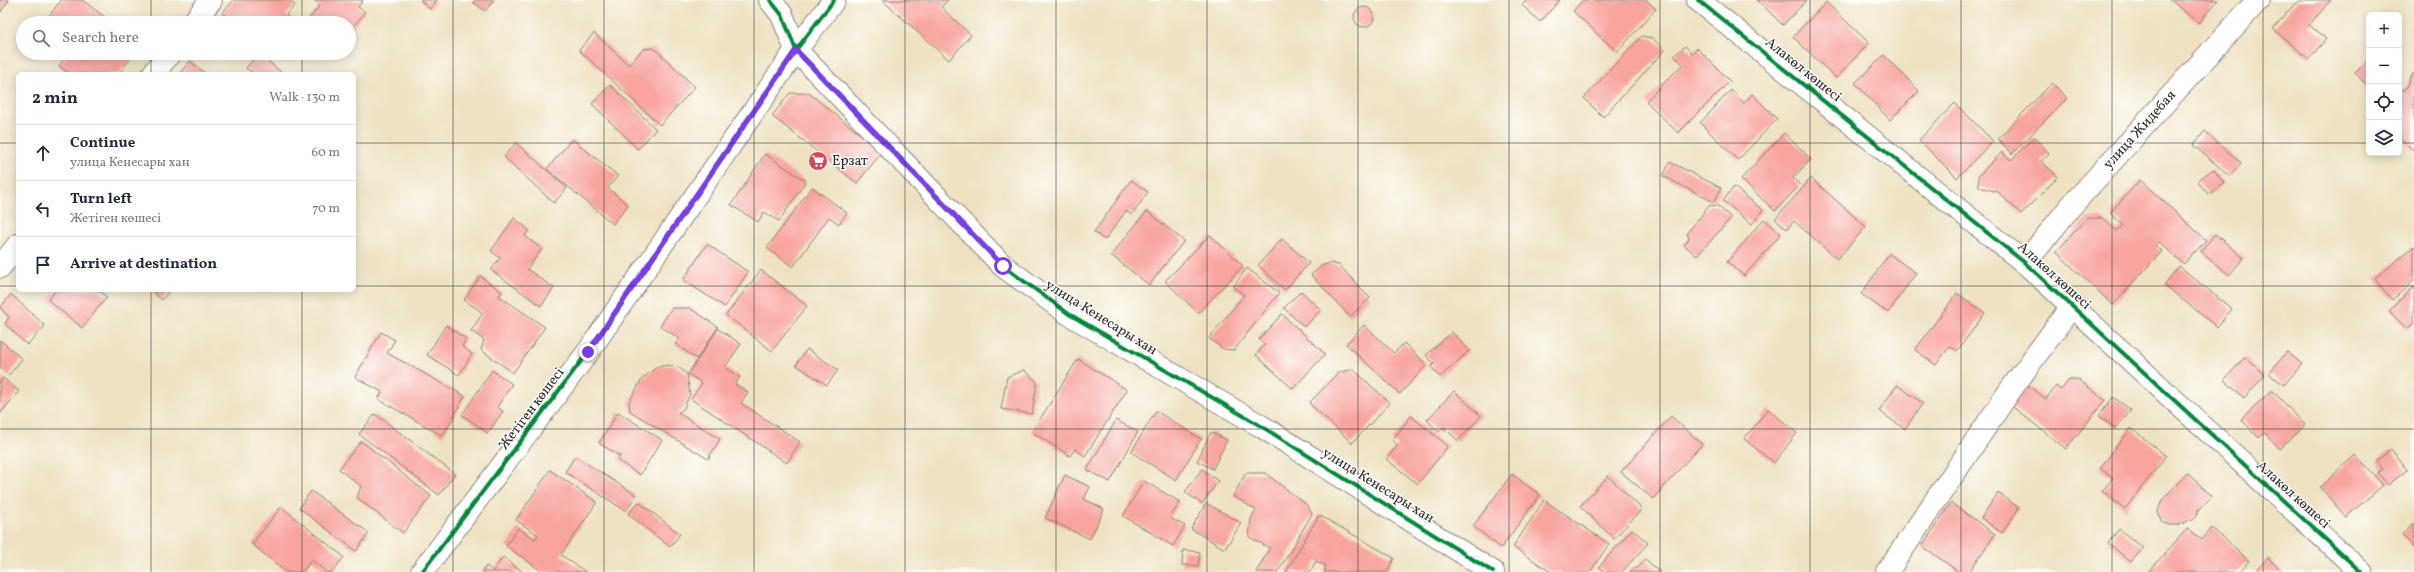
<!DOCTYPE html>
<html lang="en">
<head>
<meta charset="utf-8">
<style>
	:root { --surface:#fff; --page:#f2f2f3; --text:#1f2937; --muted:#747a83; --line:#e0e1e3 }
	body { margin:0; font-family:Vollkorn,serif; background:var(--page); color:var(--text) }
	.controls { position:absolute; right:12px; top:12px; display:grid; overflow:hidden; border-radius:6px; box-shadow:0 2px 10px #0003 }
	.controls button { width:36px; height:36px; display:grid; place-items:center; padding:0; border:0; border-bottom:1px solid var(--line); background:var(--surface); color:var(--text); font:20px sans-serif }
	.stop { position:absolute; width:12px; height:12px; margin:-9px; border:3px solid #7c3aed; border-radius:50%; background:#fff }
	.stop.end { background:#7c3aed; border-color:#fff; box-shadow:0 1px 4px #0008 }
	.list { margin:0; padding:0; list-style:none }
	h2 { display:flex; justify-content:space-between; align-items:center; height:52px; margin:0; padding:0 16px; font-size:17px }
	h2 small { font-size:13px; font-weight:400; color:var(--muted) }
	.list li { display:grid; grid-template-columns:26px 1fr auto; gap:12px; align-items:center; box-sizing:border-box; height:56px; padding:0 16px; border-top:1px solid var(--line) }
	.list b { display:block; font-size:15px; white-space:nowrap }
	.list p { margin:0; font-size:13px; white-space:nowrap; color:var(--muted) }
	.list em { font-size:13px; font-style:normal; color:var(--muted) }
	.icon { flex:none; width:22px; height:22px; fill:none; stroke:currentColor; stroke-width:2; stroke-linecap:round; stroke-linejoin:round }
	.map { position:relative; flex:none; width:2414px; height:572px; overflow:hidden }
	.search { position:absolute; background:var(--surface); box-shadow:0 2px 10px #0003; left:16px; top:16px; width:340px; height:44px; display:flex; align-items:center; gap:10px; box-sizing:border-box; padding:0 14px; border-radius:22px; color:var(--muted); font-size:15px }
	.panel { position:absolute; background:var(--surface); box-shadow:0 2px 10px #0003; left:16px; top:72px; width:340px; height:220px; border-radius:6px }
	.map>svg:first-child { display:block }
</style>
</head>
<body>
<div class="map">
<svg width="2414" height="572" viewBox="0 0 2414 572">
	<rect width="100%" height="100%" fill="#fdfcf7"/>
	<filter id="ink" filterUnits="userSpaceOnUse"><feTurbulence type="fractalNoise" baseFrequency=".025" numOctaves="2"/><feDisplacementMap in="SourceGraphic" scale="8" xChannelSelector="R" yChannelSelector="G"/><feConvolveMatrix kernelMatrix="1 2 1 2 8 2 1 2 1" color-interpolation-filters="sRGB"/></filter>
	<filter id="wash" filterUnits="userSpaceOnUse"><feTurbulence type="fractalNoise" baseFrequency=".012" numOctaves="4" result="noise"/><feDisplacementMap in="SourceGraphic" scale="16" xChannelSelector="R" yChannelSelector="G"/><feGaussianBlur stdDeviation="0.9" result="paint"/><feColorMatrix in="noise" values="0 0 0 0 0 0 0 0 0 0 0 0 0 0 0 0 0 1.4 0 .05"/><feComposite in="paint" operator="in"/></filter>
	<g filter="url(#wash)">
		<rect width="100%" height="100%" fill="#eee2c3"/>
		<g id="blocks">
			<g fill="#f8a5a1">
				<path d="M0 0H9L0 13Z"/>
				<path d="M61 0H82L113 23H44Z"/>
				<path d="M234 0H289L295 5 286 15 295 23H234L222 13Z"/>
				<path d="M314 0H363L358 7 365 12 349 32V23H315L309 19 320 5Z"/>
				<path d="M420 0H437L430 9Z"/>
				<path d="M475 0H494L485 11 473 2Z"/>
				<path d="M882 0H948L941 7 971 35 949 60Z"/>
				<path d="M1527 0H1560L1540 22 1522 5Z"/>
				<path d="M1583 0H1646L1656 9 1617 52 1573 11Z"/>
				<path d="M1757 0H1807L1783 25Z"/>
				<path d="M2170 0H2218L2199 23Z"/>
				<path d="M2298 0H2331L2309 25 2326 39 2309 59 2273 29Z"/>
				<path d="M1826 2 1869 43 1836 78 1793 37Z"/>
				<circle cx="1364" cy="17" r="10"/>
				<path d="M594 33 629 65 643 49 654 48 695 87 660 125 579 50Z"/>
				<path d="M1642 36 1652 38 1665 50 1603 117 1584 98Z"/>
				<path d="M1685 46 1692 53 1697 48 1730 81 1678 133 1646 101 1683 64 1674 56Z"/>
				<path d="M68 53H134L119 74H70L59 66Z"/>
				<path d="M258 53 283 74H255L246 68Z"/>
				<path d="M1884 55 1919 91 1890 120 1855 83Z"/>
				<path d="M2369 59V88L2355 73Z"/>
				<path d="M190 61 206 74H179Z"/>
				<path d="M2414 73V151L2399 136V93L2408 86 2410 77Z"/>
				<path d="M2052 83 2067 98 2012 154 1998 139Z"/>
				<path d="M610 85 656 129 638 149 592 104Z"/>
				<path d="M1731 90 1744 103 1752 94 1777 119 1738 160 1700 123Z"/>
				<path d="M790 93H809L882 152 857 183 772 116Z"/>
				<path d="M1955 103 1993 141 1957 178 1919 140Z"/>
				<path d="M2205 131 2241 163 2230 176 2193 145Z"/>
				<path d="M1784 133 1811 159 1793 178 1800 185 1775 211 1741 179Z"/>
				<path d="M2034 137 2049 153 2041 161 2058 177 2021 214 1998 192 1979 187 1978 176 2002 152 2011 160Z"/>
				<path d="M572 139 618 176 608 188 628 205 613 224 547 169Z"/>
				<path d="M516 143 567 188 554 203 504 157Z"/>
				<path d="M765 154 806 181 779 221 764 212 758 222 731 205Z"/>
				<path d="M1670 162 1721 188 1714 202 1663 176Z"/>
				<path d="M2213 169 2224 183 2209 195 2197 181Z"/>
				<path d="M1811 178 1866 227 1837 259 1794 221 1787 229 1775 219Z"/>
				<path d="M1131 180 1148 192 1132 215 1126 211 1105 240 1094 232Z"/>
				<path d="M2140 180 2206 240 2184 264 2159 242 2155 245 2162 251 2113 305 2056 252 2087 218H2102L2117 231 2123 225 2110 213Z"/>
				<path d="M812 187 847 213 839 224 829 217 793 267 767 248Z"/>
				<path d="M1734 187 1763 210 1752 224 1723 201Z"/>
				<path d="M1710 205 1718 206 1731 218 1697 256 1684 245 1689 239 1687 233Z"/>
				<path d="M1147 211 1184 241 1149 285 1111 255Z"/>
				<path d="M514 218 529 230 525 236 542 249 527 269 554 288 541 306 491 270 500 258 491 251Z"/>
				<path d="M1764 219 1781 234 1744 276 1727 262Z"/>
				<path d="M2215 234 2244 258 2229 275 2201 251Z"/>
				<path d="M1210 235 1243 266 1198 313 1165 281Z"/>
				<path d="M1282 239 1309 263 1285 290 1258 265Z"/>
				<path d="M707 244 748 272 725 307 683 280Z"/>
				<path d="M2414 246V281L2392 300 2375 279Z"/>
				<path d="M1889 254 1916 273 1888 313 1861 294Z"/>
				<path d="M1330 263 1339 265 1370 298 1350 317 1311 275 1321 266Z"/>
				<path d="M2179 266 2232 309 2217 327 2164 285Z"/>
				<path d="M1247 268 1279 293 1234 350 1223 349 1209 338 1244 295 1233 287Z"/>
				<path d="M761 270 807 306 772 351 726 315Z"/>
				<path d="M480 276 502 292 499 296 545 327 513 373 481 350 484 340 471 331 483 313 464 300Z"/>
				<path d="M2414 286V323L2407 329 2389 311Z"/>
				<path d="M56 290H98L107 297 82 328 48 300Z"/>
				<path d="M151 290H170L162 300Z"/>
				<path d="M1301 291 1321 310 1304 327 1284 308Z"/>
				<path d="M1957 293 1985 313 1957 351 1950 346 1936 365 1915 350Z"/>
				<path d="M11 294 45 326 27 345 5 324 9 317 0 308Z"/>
				<path d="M672 308H690L718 327 697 359 675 344 680 339 660 326Z"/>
				<path d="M1282 314 1325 354 1293 389 1256 355 1264 345 1259 339Z"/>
				<path d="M446 325 466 339 462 346 472 354 459 375 427 355Z"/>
				<path d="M1364 325 1394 353 1404 343 1427 365 1400 394 1346 344Z"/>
				<path d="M718 329 741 344 725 367 740 377 735 384 748 392 741 403 800 442 787 463 691 399 702 383 688 374Z"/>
				<path d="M381 332 395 340 387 353 465 396 443 436 378 399 382 392 355 377Z"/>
				<path d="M1452 332 1469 351 1440 377 1431 367 1434 364 1426 355Z"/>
				<path d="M0 340 22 359 9 375 0 368Z"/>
				<path d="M807 349 838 370 827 385 796 365Z"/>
				<path d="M2287 352 2302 364 2284 385 2269 373Z"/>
				<path d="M2245 357 2265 375 2244 398 2224 380Z"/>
				<path d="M1078 359 1127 390 1085 456 1075 449 1070 456 1032 432Z"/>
				<path d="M668 365 678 367 687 374 690 394 684 408 678 413 720 439 708 459 630 411 629 402 642 379 657 367Z"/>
				<path d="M1353 369 1390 403 1352 443 1309 403 1338 373Z"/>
				<path d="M492 370 512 384 497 407 503 411 488 433 462 415Z"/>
				<path d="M1024 370 1037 382 1032 414 1001 409 1007 377Z"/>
				<path d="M3 378 19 391 0 414V382Z"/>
				<path d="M2069 380H2079L2105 400 2066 449 2008 403 2024 382 2046 399 2056 386 2061 390Z"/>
				<path d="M1897 385 1923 403 1905 429 1879 411Z"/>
				<path d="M2272 390 2305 425 2280 449 2265 433 2259 438 2241 419Z"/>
				<path d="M1454 391 1481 416 1458 441 1444 427 1439 432 1427 420Z"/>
				<path d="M2113 397 2131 410 2116 429 2099 416Z"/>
				<path d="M1768 409 1797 433 1774 463 1744 439Z"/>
				<path d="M1156 411 1201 439 1176 480 1131 452Z"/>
				<path d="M618 412 662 440 640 475 617 460 620 456 599 443Z"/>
				<path d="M375 414 455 474 439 495 359 434Z"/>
				<path d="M1411 416 1448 446 1418 484 1386 459 1398 445 1392 440Z"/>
				<path d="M1671 416 1702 444 1653 499 1621 472Z"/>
				<path d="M1116 420 1138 432 1110 482 1087 470Z"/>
				<path d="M2131 428 2166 456 2125 509 2102 491 2113 478 2100 468Z"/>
				<path d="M1211 432 1227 440 1213 469 1197 461Z"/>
				<path d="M361 441 431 496 403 533 357 498 361 486 339 469Z"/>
				<path d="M2391 449 2407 470 2388 485 2378 473 2383 469 2377 461Z"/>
				<path d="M2355 455 2383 485 2346 517 2320 487Z"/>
				<path d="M575 456 636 495 626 511 565 472Z"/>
				<path d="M1202 469 1218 481 1202 504 1185 492Z"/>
				<path d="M550 470 597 502 561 555 586 572H543L506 546 518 528 535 539 538 535 516 520Z"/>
				<path d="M1246 473H1265L1307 505 1312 514 1278 572H1256L1270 548 1249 537 1251 519 1256 510 1233 496Z"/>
				<path d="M2187 473 2212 496 2198 511 2195 518 2179 525H2169L2161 521 2158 511 2162 500Z"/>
				<path d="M1512 474 1540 495 1501 548 1473 526Z"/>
				<path d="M1065 475 1090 487 1084 499 1104 509 1090 539 1045 518Z"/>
				<path d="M1608 476 1642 509 1614 539 1580 506Z"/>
				<path d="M1144 481 1180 502 1170 518 1185 526 1173 546 1123 516Z"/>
				<path d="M311 491 369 533 356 551 299 508Z"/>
				<path d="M1998 493 2019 508 2002 533 1981 518Z"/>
				<path d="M1544 500 1609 544 1590 572H1551L1513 547Z"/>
				<path d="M639 502 680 534 670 547 628 514Z"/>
				<path d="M1206 503 1241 523 1225 549 1191 529Z"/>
				<path d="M1951 503 1995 534 1969 572H1959L1922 546Z"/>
				<path d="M281 507 344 557 332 572H326L312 560 302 572H286L252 544Z"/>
				<path d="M1319 515 1394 558 1387 572H1324L1326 566 1316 561 1310 572H1286Z"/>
				<path d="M2414 523V548L2402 534Z"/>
				<path d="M2188 528 2202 540 2212 528 2249 561 2239 572H2148Z"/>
				<path d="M1632 529 1648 543 1622 572H1605L1599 567Z"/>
				<path d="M2119 529 2143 548 2131 562 2108 543Z"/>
				<path d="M1183 550 1200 552 1198 566 1182 565Z"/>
				<path d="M503 557 523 572H482L486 566 493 571Z"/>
				<path d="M2268 558 2283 572H2256Z"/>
				<path d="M1645 559 1660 572H1629L1633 568H1638Z"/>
			</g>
		</g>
	</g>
	<g filter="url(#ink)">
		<use href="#blocks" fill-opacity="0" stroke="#8c8677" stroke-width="1"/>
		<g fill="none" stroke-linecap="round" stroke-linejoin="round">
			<defs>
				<g id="minor">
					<path d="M770 0 782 15 796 50 1003 266 1069 314 1261 426 1493 572"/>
					<path d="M1698 0 2025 263 2361 572"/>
					<path d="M193 23 211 0"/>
					<path d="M153 74 170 53"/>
					<path d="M2025 263 2071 206 2258 0"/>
					<path d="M0 267 18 245"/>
					<path d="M422 572 588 352 796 50 834 0"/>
					<path d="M1887 572 2009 392 2071 307"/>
				</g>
			</defs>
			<use href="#minor" stroke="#8c8677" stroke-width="24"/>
			<use href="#minor" stroke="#fff" stroke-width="22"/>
			<defs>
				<g id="cycleway">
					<path d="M770 0 782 15 796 50 1003 266 1069 314 1261 426 1493 572"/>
					<path d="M1698 0 2025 263 2361 572"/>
					<path d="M422 572 588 352 796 50 834 0"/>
				</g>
			</defs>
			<use href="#cycleway" stroke="#fdfcf7" stroke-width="6"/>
			<use href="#cycleway" stroke="#00873e" stroke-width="4"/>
		</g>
	</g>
	<g fill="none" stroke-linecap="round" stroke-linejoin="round" filter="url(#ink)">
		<path stroke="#7c3aed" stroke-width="5" d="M588 352 796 50 1003 266"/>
	</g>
	<path fill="none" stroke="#2b2b2b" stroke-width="1" stroke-opacity="0.55" d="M151 0V23M302 0V23M453 0V572M604 0V572M754 0V572M905 0V572M1056 0V572M1207 0V572M1358 0V572M1509 0V572M1660 0V572M1810 0V572M1961 0V572M2112 0V572M2263 0V572M151 53V74M302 53V74M0 143H18M354 143H2369M2399 143H2414M0 286H18M354 286H2414M151 290V572M302 290V572M0 429H2414"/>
	<defs>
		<symbol id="supermarket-disc" viewBox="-11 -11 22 22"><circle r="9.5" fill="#d1495b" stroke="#fdfcf7"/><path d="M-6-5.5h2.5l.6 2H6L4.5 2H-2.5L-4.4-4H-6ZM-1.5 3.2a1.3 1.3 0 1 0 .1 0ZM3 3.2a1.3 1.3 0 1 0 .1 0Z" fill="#fff"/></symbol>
	</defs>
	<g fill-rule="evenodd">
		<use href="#supermarket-disc" x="807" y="150" width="22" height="22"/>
	</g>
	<g text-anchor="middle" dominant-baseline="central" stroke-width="3" stroke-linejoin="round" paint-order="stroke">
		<g font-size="14" fill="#2b2b2b" stroke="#fdfcf7">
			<text transform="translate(1803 70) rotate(39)">Алакөл көшесі</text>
			<text transform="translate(2140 130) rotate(-48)">улица Жидебая</text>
			<text transform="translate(2054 276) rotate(42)">Алакөл көшесі</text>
			<text transform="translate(1101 318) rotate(32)">улица Кенесары хан</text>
			<text transform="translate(532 409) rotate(-53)">Жетіген көшесі</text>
			<text transform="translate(1378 486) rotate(32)">улица Кенесары хан</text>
			<text transform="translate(2293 495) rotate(42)">Алакөл көшесі</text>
		</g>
		<g font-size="14" fill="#2b2b2b" stroke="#fdfcf7" text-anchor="start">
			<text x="832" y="161">Ерзат</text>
		</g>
	</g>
</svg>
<div class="controls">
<button>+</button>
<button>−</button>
<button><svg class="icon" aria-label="locate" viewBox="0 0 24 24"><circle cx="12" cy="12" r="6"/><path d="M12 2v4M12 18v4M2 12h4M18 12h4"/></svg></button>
<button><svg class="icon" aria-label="layers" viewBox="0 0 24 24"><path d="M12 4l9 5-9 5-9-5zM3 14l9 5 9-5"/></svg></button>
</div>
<div class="stop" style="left:1003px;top:266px"></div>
<div class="stop end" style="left:588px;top:352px"></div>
<div class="search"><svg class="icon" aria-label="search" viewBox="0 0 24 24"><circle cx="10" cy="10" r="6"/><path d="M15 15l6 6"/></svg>Search here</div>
<section class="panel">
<h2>2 min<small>Walk · 130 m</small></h2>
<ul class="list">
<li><svg class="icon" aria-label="ahead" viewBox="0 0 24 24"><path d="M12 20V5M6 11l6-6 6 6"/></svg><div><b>Continue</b><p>улица Кенесары хан</p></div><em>60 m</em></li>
<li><svg class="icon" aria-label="left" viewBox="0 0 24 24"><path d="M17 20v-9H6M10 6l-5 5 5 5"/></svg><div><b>Turn left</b><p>Жетіген көшесі</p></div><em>70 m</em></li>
<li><svg class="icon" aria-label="arrive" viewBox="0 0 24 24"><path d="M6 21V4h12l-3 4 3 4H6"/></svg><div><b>Arrive at destination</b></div></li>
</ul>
</section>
</div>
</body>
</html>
